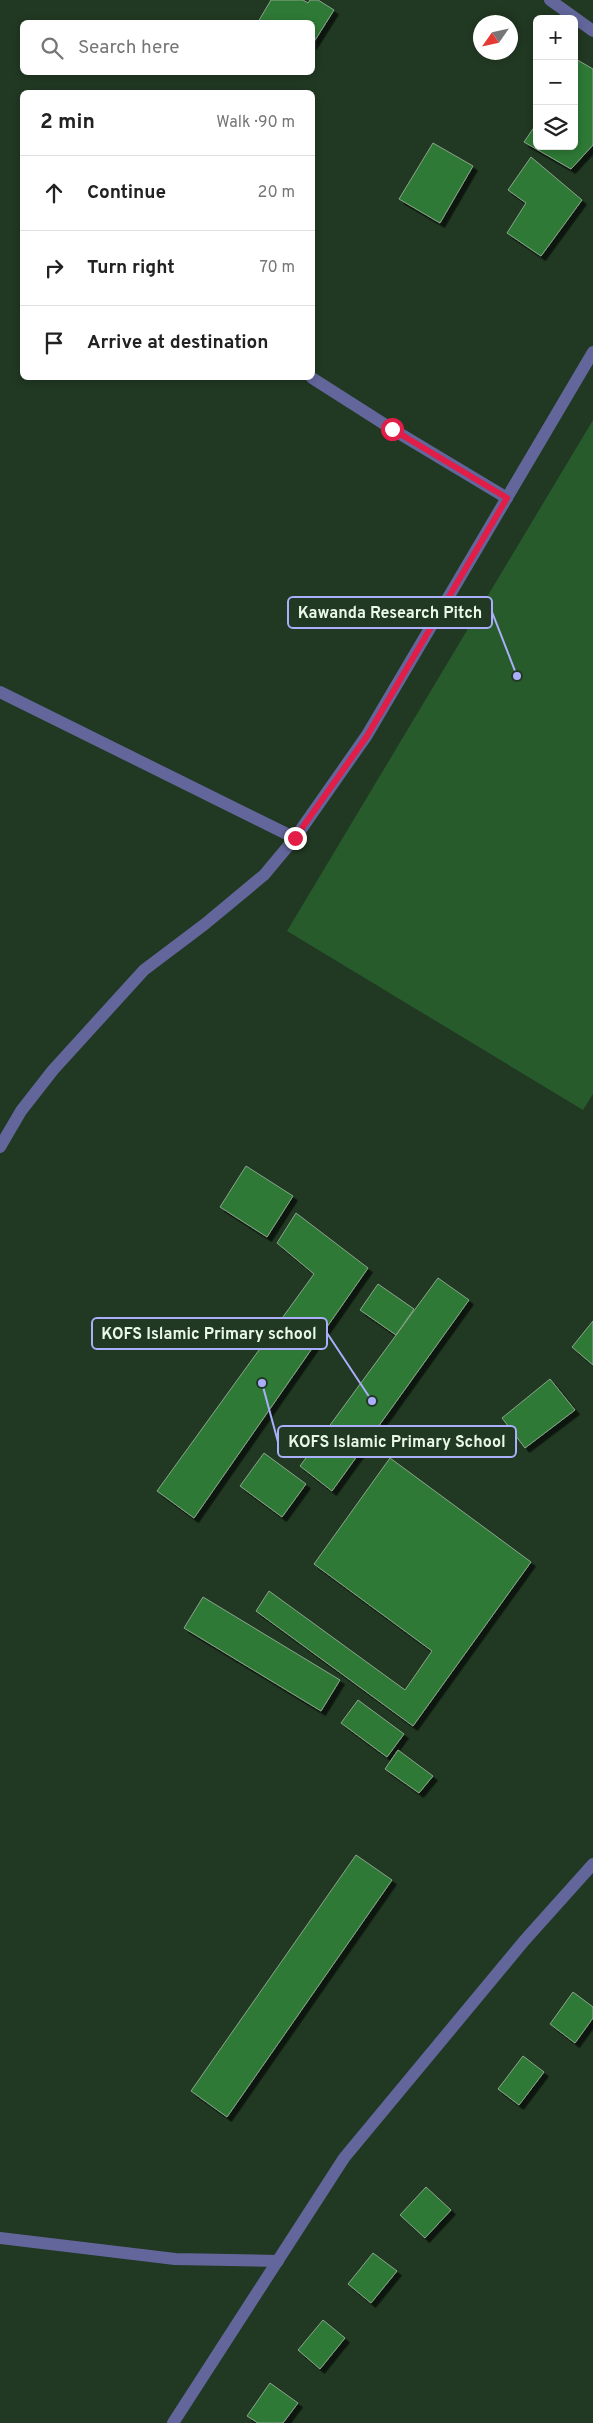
<!DOCTYPE html>
<html lang="en">
<head>
<meta charset="utf-8">
<style>
	:root { --surface:#fff; --page:#f6f6f6; --text:#222; --muted:#767676; --line:#e0e0e0 }
	body { margin:0; font-family:Overpass,sans-serif; background:var(--page); color:var(--text) }
	.controls { position:absolute; right:15px; top:15px; display:grid; overflow:hidden; border-radius:8px; box-shadow:0 2px 8px #0003 }
	.controls button { width:45px; height:45px; display:grid; place-items:center; padding:0; border:0; border-bottom:1px solid var(--line); background:var(--surface); color:var(--text); font:25px sans-serif }
	.compass { position:absolute; left:473px; top:15px; width:45px; height:45px; border-radius:50%; background:var(--surface); box-shadow:0 2px 8px #0003; rotate:236deg }
	.stop { position:absolute; width:15px; height:15px; margin:-11px; border:4px solid #e11d48; border-radius:50%; background:#fff }
	.stop.end { background:#e11d48; border-color:#fff; box-shadow:0 1px 5px #0008 }
	.list { margin:0; padding:0; list-style:none }
	h2 { display:flex; justify-content:space-between; align-items:center; height:65px; margin:0; padding:0 20px; font-size:21px }
	h2 small { font-size:16px; font-weight:400; color:var(--muted) }
	.list li { display:grid; grid-template-columns:32px 1fr auto; gap:15px; align-items:center; box-sizing:border-box; height:75px; padding:0 20px; border-top:1px solid var(--line) }
	.list b { display:block; font-size:19px; white-space:nowrap }
	.list em { font-size:16px; font-style:normal; color:var(--muted) }
	.icon { flex:none; width:28px; height:28px; fill:none; stroke:currentColor; stroke-width:2; stroke-linecap:round; stroke-linejoin:round }
	.map { position:relative; flex:none; width:593px; height:2423px; overflow:hidden }
	.search { position:absolute; background:var(--surface); box-shadow:0 2px 8px #0003; left:20px; top:20px; width:295px; height:55px; display:flex; align-items:center; gap:12px; box-sizing:border-box; padding:0 18px; border-radius:8px; color:var(--muted); font-size:19px }
	.panel { position:absolute; background:var(--surface); box-shadow:0 2px 8px #0003; left:20px; top:90px; width:295px; height:290px; border-radius:8px }
	.map>svg:first-child { display:block }
</style>
</head>
<body>
<div class="map">
<svg width="593" height="2423" viewBox="0 0 593 2423">
	<defs>
		<filter id="shadow"><feDropShadow dx="4.5" dy="4.5" stdDeviation="0" flood-color="#0009"/></filter>
	</defs>
	<rect width="100%" height="100%" fill="#213822"/>
	<path fill="#275b2c" d="M593 420V1094L583 1110 287 931Z"/>
	<g fill="#2e7936" stroke="#8ba58c" filter="url(#shadow)">
		<path d="M271 0H303L308 3 310 0H318L334 10 312 45V22H258Z"/>
		<path d="M574 58 593 69V145L571 169 524 142 537 123V146H574Z"/>
		<path d="M433 143 473 166 440 223 399 199Z"/>
		<path d="M531 157 582 200 541 256 507 233 526 203 508 190Z"/>
		<path d="M246 1166 293 1196 267 1237 220 1207Z"/>
		<path d="M296 1213 368 1268 194 1518 157 1491 314 1274 277 1243Z"/>
		<path d="M438 1278 469 1300 332 1491 300 1466Z"/>
		<path d="M378 1284 414 1309 396 1335 360 1310Z"/>
		<path d="M593 1321V1365L572 1347Z"/>
		<path d="M550 1379 575 1410 525 1448 502 1418Z"/>
		<path d="M264 1453 306 1484 282 1517 240 1486Z"/>
		<path d="M390 1458 531 1562 413 1726 256 1611 269 1591 405 1690 432 1651 314 1564Z"/>
		<path d="M203 1597 340 1680 321 1711 184 1628Z"/>
		<path d="M358 1700 404 1734 387 1757 341 1723Z"/>
		<path d="M398 1750 433 1776 419 1793 385 1769Z"/>
		<path d="M356 1855 392 1880 227 2117 191 2091Z"/>
		<path d="M573 1992 593 2007V2018L575 2043 550 2024Z"/>
		<path d="M523 2056 544 2072 519 2105 498 2089Z"/>
		<path d="M426 2187 451 2210 425 2238 400 2215Z"/>
		<path d="M373 2253 397 2271 371 2303 348 2284Z"/>
		<path d="M323 2320 345 2338 320 2369 298 2350Z"/>
		<path d="M270 2383 298 2403 283 2423H258L247 2416Z"/>
	</g>
	<g fill="none" stroke-linecap="round" stroke-linejoin="round">
		<g stroke="#63669b" stroke-width="12">
			<path d="M550 0 593 31"/>
			<path d="M312 378 392 429 507 498"/>
			<path d="M0 692 295 838"/>
			<path d="M0 1147 21 1111 53 1070 144 970 205 924 264 875 295 838 367 735 593 352"/>
			<path d="M0 2238 175 2259 278 2261"/>
			<path d="M173 2423 344 2158 524 1941 593 1864"/>
		</g>
	</g>
	<g fill="none" stroke-linecap="round" stroke-linejoin="round">
		<path stroke="#e11d48" stroke-width="6" d="M295 838 367 736 507 498 392 429"/>
	</g>
	<path fill="none" stroke="#abaffb" stroke-width="2" d="M517 676L492 612M372 1401L327 1333M262 1383L278 1442"/>
	<g fill="#abaffb" stroke="#213822" stroke-width="2">
		<circle cx="517" cy="676" r="5"/>
		<circle cx="372" cy="1401" r="5"/>
		<circle cx="262" cy="1383" r="5"/>
	</g>
	<g fill="#213822" stroke="#abaffb" stroke-width="2">
		<rect x="288" y="597" width="204" height="31" rx="5"/>
		<rect x="92" y="1318" width="235" height="31" rx="5"/>
		<rect x="278" y="1426" width="238" height="31" rx="5"/>
	</g>
	<g font-size="16" text-anchor="middle" font-weight="bold" fill="#eaf8ea">
		<text x="390" y="618">Kawanda Research Pitch</text>
		<text x="209" y="1339">KOFS Islamic Primary school</text>
		<text x="397" y="1447">KOFS Islamic Primary School</text>
	</g>
</svg>
<div class="controls">
<button>+</button>
<button>−</button>
<button><svg class="icon" aria-label="layers" viewBox="0 0 24 24"><path d="M12 4l9 5-9 5-9-5zM3 14l9 5 9-5"/></svg></button>
</div>
<svg class="compass" viewBox="-18 -18 36 36"><path d="M0-13l5 13h-10z" fill="#e53935"/><path d="M0 13l5-13h-10z" fill="#767676"/></svg>
<div class="stop" style="left:392px;top:429px"></div>
<div class="stop end" style="left:295px;top:838px"></div>
<div class="search"><svg class="icon" aria-label="search" viewBox="0 0 24 24"><circle cx="10" cy="10" r="6"/><path d="M15 15l6 6"/></svg>Search here</div>
<section class="panel">
<h2>2 min<small>Walk · 90 m</small></h2>
<ul class="list">
<li><svg class="icon" aria-label="ahead" viewBox="0 0 24 24"><path d="M12 20V5M6 11l6-6 6 6"/></svg><div><b>Continue</b></div><em>20 m</em></li>
<li><svg class="icon" aria-label="right" viewBox="0 0 24 24"><path d="M7 20v-9h11M14 6l5 5-5 5"/></svg><div><b>Turn right</b></div><em>70 m</em></li>
<li><svg class="icon" aria-label="arrive" viewBox="0 0 24 24"><path d="M6 21V4h12l-3 4 3 4H6"/></svg><div><b>Arrive at destination</b></div></li>
</ul>
</section>
</div>
</body>
</html>
